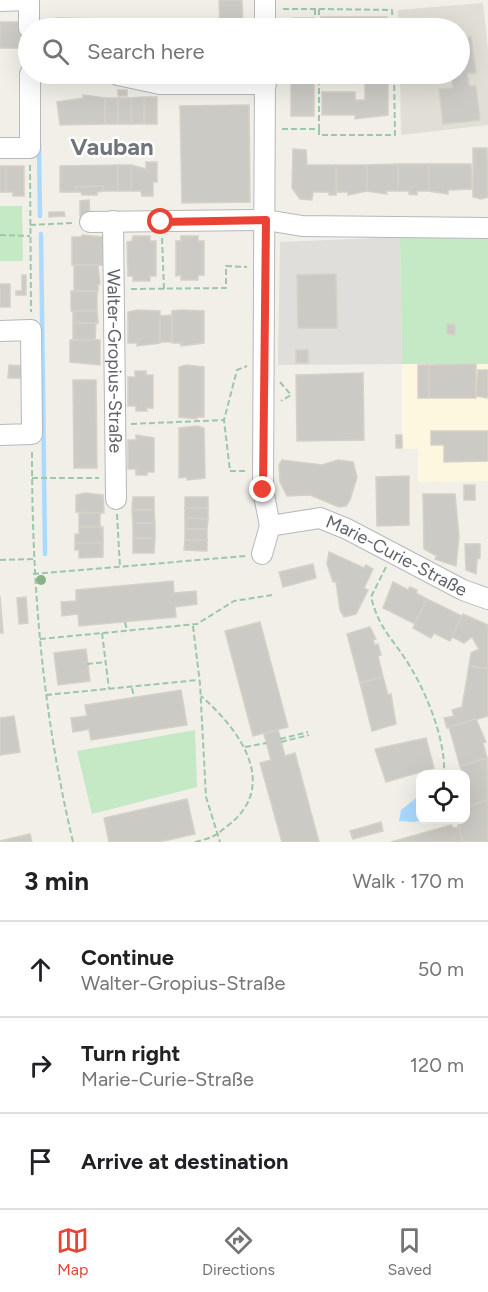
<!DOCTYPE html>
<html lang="en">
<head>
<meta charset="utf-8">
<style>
	:root { --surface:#fff; --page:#f6f6f6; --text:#202124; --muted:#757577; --line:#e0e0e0; --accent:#ea4335 }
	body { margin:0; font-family:Figtree,sans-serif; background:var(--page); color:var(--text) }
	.controls { position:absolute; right:18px; bottom:18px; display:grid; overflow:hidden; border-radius:12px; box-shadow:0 6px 24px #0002 }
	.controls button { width:54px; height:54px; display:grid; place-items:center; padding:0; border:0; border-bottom:2px solid var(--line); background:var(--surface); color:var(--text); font:30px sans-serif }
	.stop { position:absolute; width:18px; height:18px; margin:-14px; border:4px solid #ea4335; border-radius:50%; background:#fff }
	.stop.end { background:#ea4335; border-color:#fff; box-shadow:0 2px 6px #0008 }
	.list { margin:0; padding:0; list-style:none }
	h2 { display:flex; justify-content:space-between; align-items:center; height:78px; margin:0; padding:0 24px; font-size:26px }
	h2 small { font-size:20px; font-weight:400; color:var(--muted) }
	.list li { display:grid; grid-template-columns:39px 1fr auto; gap:18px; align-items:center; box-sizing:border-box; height:96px; padding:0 24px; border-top:2px solid var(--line) }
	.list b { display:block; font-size:22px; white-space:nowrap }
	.list p { margin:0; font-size:20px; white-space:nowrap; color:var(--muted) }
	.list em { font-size:20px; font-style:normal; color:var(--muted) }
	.icon { flex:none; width:33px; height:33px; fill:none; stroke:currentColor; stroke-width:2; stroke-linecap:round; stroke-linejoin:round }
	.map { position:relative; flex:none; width:488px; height:842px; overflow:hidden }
	.search { position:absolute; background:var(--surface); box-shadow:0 6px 24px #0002; left:18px; right:18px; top:18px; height:66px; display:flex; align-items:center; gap:15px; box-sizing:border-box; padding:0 21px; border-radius:33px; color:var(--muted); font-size:22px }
	.sheet { height:366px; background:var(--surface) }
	nav { display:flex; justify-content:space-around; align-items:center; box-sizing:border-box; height:84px; border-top:2px solid var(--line); background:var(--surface); font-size:16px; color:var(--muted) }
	nav a { display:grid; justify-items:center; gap:3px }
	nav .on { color:var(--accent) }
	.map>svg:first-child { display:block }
</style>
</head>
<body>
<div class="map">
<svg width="488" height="842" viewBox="0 0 488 842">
	<rect width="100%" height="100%" fill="#f1efe8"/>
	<path fill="#fef7e0" d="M402 364H488V481L418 482V449H402Z"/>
	<path fill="#e0deda" d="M400 237 402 364 278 365 280 242Z"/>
	<path fill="#e1ded6" d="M483 3 488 50V125L401 135 400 74H460V28H399L398 10Z"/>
	<g fill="#c5e8c5">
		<path d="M0 206H22L23 261H0Z"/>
		<path d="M400 237 488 239V364H402Z"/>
		<path d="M195 730 197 787 92 814 77 751Z"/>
	</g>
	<path fill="#aadaff" d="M420 795 422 820 414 822 399 821 401 810Z"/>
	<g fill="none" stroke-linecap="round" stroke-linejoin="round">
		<g stroke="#aadaff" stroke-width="4.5">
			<path d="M39 144 40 216"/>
			<path d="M41 234 45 554"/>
		</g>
	</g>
	<g fill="#cccac5" stroke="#d6d1c6" stroke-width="1.5">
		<path d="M219 0H242L243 28H220Z"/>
		<rect x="321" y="17" width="66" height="11"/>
		<path d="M56 18 104 19V28H56Z"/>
		<path d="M293 18H314V28H290V20Z"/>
		<rect x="104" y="19" width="13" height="9"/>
		<rect x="117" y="19" width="13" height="9"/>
		<rect x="144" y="19" width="13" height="9"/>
		<rect x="130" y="21" width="14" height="7"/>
		<rect x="0" y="22" width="21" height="26"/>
		<path d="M471 37 476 73H467L469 86H476L480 120 443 124 439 89 453 88 452 75 438 77 437 74H460V38Z"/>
		<rect x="291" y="74" width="23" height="42"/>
		<path d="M365 74H388V77H392V82H388V115L355 119V115H322V92H355V100H365Z"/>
		<rect x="118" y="90" width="9" height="6"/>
		<path d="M83 95 105 98V124L60 125 57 102 83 98Z"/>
		<rect x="144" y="97" width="13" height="27"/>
		<path d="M144 97V124H131V98Z"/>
		<rect x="105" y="98" width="13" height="26"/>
		<rect x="118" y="98" width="13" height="26"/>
		<path d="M249 105 250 202 182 203 180 106Z"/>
		<path d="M473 148H487L488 197 481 199 473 197Z"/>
		<path d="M293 149 306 150 307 165H336V195H329V192H313L312 200 300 199 292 188Z"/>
		<path d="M146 162H157V182H153V196H142L141 191H131V165L146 169Z"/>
		<path d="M398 164H429V191H417V195L409 194V191H398Z"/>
		<path d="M398 164V191H386L387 194 367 191V165Z"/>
		<path d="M429 164H471L472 189 448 190V194L429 191Z"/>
		<path d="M118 165V191H103V186L76 187V192H60V166Z"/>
		<rect x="118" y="165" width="13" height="26"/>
		<path d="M336 165H367V191L348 195V192H337Z"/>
		<rect x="0" y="166" width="6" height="26"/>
		<path d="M6 166H24V196H13V192H6Z"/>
		<path d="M103 186V191L97 192V195H82L81 192H76V187Z"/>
		<path d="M89 200 90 216H80V201Z"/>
		<path d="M49 212H64L65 216 49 217Z"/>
		<path d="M82 235 103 237V265H72V237H82Z"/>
		<path d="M133 236H150V241H156V276H150V281H133V276H128L127 242 132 241Z"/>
		<path d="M181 236H198V241H204V275H198V280H181V275L176 276V241H181Z"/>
		<path d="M74 265H98L100 284H98V291H74Z"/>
		<path d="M336 274 337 328H298L297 275Z"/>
		<path d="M22 275H26V295H16V291H22Z"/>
		<rect x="0" y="284" width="10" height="23"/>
		<rect x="71" y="291" width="26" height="20"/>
		<path d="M137 310 160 311V343L137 346V343H128V312Z"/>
		<path d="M181 310 204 311V343L181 346V343H172V311Z"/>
		<path d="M73 311H97L98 323H73Z"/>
		<path d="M172 315V342H160V316Z"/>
		<path d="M73 323H96L95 340H73Z"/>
		<path d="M447 324 455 325V335L447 334Z"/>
		<path d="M70 340H100V365L70 362Z"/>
		<rect x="296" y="350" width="12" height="13"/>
		<path d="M476 364V398H429V365Z"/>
		<path d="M9 365 24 366 23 378H8Z"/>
		<path d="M186 365 204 367V417H197V419L179 417V367Z"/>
		<rect x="418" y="365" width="11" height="33"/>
		<path d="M478 370H488V398L476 396Z"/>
		<path d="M135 371H146V375H153V408H146L147 411H136V406H128V377H135Z"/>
		<path d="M363 373 364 440 297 441 296 375Z"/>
		<path d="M73 380H96L97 468H74Z"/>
		<path d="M197 426 204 428 205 478 187 480V477L179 478V428Z"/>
		<path d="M431 431H488V461L444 462V445H431Z"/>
		<path d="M136 435 154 438V472H147V475H136V469H128V440H136Z"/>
		<rect x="396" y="435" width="6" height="13"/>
		<path d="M282 460 322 465 338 460 353 462 357 477 350 500 346 506 339 507 310 495 287 496 280 482 279 465Z"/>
		<path d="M409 476V525L377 526 376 477Z"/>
		<rect x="464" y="485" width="11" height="15"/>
		<path d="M85 493 103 495 104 513 76 512V495Z"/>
		<path d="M423 494H455L459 537 456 566 435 559 437 556 424 549Z"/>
		<path d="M133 497H154V510H132Z"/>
		<rect x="185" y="497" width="23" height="11"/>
		<path d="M185 508H208V519L185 518Z"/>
		<path d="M132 510H154L155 523H133Z"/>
		<rect x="79" y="513" width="21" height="14"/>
		<path d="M185 518 208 519 207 529H185Z"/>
		<rect x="133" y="523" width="22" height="15"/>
		<path d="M79 527H103V543H75V534H79Z"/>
		<rect x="185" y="529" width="22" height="11"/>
		<path d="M133 538H155L154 553H133Z"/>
		<path d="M185 540H207V551L184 550Z"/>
		<path d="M75 543H103V557L79 558V550H75Z"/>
		<path d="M465 544H480V558L477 559 476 574 466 570Z"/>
		<path d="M329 552 364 568 366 565 373 569 364 588 368 590 356 614 344 617 340 610 336 582H333L327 564Z"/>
		<path d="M313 564 316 578 283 587 279 572Z"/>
		<path d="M173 581 174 593 196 591 197 604 175 607 176 617 79 626 78 614 62 616 61 602 76 601V590Z"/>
		<path d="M393 582 408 590 410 587 417 590 416 593 427 599 415 624 383 608Z"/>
		<path d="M0 596 3 633H0Z"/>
		<path d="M26 597 28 623 19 624 17 598Z"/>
		<path d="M427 599 462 616 450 641 434 633 431 638 413 628Z"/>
		<path d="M463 614 488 625V669L469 666 471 653 479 649 472 637 464 643 452 637Z"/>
		<path d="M260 622 288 727 253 736 225 631Z"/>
		<path d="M370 627 376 639 373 640 375 645 378 644 381 655 378 656 383 677 360 683 347 634Z"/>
		<path d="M86 649 90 681 58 685 54 653Z"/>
		<path d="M469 666 488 669V716L447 728 444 718 454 716 452 710 462 707Z"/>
		<path d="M383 677 388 695 391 694 396 724 372 731 360 683Z"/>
		<path d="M181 690 187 725 91 740 89 729 73 732 71 718 87 716 85 705Z"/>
		<path d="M14 716 20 752 0 755V718Z"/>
		<path d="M476 719 486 742 483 743 487 758 460 766 449 727Z"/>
		<path d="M278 730 285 756 295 753 319 842H282L260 763 271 760 264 734Z"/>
		<path d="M426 738 434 768 386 782 375 749Z"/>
		<path d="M487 758 488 800 469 806 466 795V774H463L460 766Z"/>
		<path d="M187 799 195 834 159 842H109L104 818Z"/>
		<path d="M488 800V842H463L458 825 466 820V807Z"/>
		<path d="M381 822 383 831 353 839 350 831Z"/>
		<path d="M451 825 454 828 459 827 463 842H391Z"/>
		<path d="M30 834 32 842H0V841Z"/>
	</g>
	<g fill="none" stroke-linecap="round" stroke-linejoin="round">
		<defs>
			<g id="minor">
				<path d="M265 0V28"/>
				<path d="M0 1 29 0V28"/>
				<path d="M118 75 160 84H266"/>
				<path d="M0 148H30V74"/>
				<path id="s1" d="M113 221 116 499"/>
				<path d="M90 222 266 220 302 226 488 228"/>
				<path d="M0 435 32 434 31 330 0 331"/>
				<path id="s2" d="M270 526 320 518 347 529 463 590 488 599"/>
				<path d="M262 554 270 526 263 490 265 74"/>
			</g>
		</defs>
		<use href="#minor" stroke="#b5b8bc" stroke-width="22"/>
		<g stroke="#9cc7a9" stroke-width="2" stroke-dasharray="6 3" stroke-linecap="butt">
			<path d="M283 9H319V20"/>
			<path d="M315 9V20"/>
			<path d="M319 9 392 10 393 28"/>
			<path d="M319 28V25"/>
			<path d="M61 74 103 75"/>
			<path d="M282 129H319V74"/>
			<path d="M319 129V135H395L394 74"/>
			<path d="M30 165 31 312"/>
			<path d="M30 225 72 223"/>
			<path d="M0 235 30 236"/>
			<path d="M162 238 164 289"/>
			<path d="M131 289 226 288V266L247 267"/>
			<path d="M280 382 291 395 281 401"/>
			<path d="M131 424 224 420"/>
			<path d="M32 452C32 587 42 710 73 842"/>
			<path d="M245 471H230L224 420 237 370 247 366"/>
			<path d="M32 478H99"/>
			<path d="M117 514 120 567"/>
			<path d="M0 560 33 559"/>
			<path d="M386 567 371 597C379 627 387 632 404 657 424 686 446 738 444 774"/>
			<path d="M33 574 246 556"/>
			<path d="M125 622 127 631"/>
			<path d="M193 626 200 684 206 797 220 842"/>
			<path d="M102 633 109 689"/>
			<path d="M40 639 197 624 234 601 272 595"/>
			<path d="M87 664 106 662"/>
			<path d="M132 688 134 697"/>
			<path d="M46 695 198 680"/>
			<path d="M280 739 308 732"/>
			<path d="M281 742 309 735"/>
			<path d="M245 747 267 743"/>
			<path d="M195 842C215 837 215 836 231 823 279 783 238 728 201 696"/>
		</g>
		<use href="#minor" stroke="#fff" stroke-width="20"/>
	</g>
	<circle fill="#89b387" cx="41" cy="580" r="5"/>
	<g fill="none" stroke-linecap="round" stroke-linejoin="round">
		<path stroke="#ea4335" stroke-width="8" d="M161 222 266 220 263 490"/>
	</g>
	<g text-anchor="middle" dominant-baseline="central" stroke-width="5" stroke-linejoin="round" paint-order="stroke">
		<g font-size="18" fill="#5f6368" stroke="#fff">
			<text stroke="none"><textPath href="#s1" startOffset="140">Walter-Gropius-Straße</textPath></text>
			<text stroke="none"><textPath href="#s2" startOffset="136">Marie-Curie-Straße</textPath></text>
		</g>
		<g font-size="24" font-weight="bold" fill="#70757a" stroke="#fff">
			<text x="112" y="146">Vauban</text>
		</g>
	</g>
</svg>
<div class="controls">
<button><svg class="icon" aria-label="locate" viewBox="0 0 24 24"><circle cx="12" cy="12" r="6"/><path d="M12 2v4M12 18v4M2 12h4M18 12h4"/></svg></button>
</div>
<div class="stop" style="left:161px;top:222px"></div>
<div class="stop end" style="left:263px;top:490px"></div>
<div class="search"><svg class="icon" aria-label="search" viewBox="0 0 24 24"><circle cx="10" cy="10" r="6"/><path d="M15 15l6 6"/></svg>Search here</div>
</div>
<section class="sheet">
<h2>3 min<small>Walk · 170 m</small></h2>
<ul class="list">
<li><svg class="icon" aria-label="ahead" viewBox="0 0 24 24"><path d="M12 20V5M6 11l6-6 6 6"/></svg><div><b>Continue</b><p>Walter-Gropius-Straße</p></div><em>50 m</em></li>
<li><svg class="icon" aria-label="right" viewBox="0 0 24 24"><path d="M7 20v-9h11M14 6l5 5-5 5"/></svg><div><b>Turn right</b><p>Marie-Curie-Straße</p></div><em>120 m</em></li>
<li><svg class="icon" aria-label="arrive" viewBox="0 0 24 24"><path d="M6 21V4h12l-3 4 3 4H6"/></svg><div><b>Arrive at destination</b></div></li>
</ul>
</section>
<nav>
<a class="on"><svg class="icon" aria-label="map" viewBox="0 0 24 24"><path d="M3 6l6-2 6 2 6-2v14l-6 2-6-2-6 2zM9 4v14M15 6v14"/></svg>Map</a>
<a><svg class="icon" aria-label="directions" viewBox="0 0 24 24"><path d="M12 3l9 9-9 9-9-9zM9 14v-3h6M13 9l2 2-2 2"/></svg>Directions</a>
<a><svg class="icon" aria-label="saved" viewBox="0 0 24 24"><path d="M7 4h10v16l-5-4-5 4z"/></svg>Saved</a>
</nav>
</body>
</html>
